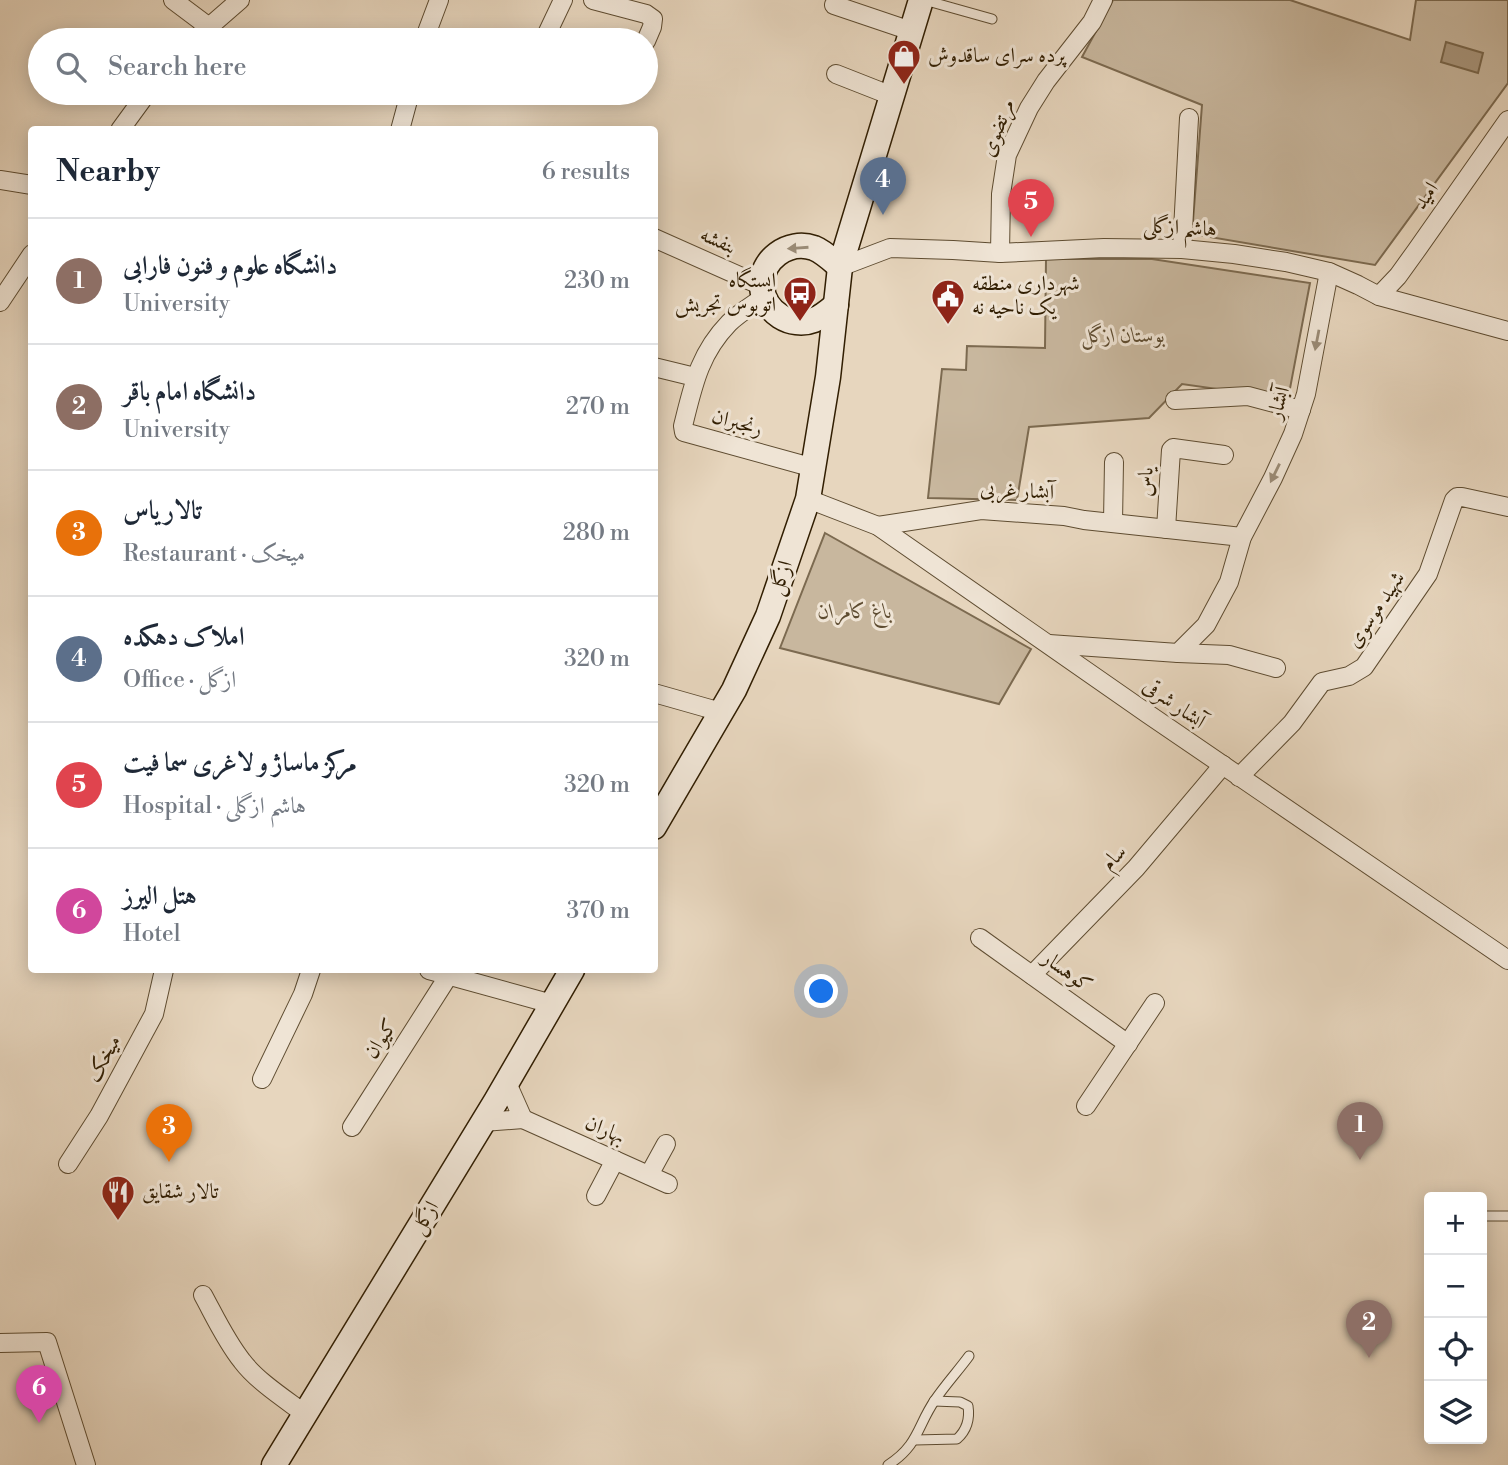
<!DOCTYPE html>
<html lang="en">
<head>
<meta charset="utf-8">
<style>
	:root { --surface:#fff; --page:#f6f6f7; --text:#1f2937; --muted:#747a83; --line:#e0e1e3; --accent:#8f2418 }
	body { margin:0; font-family:"Libre Bodoni",Amiri,serif; background:var(--page); color:var(--text) }
	.controls { position:absolute; right:21px; bottom:21px; display:grid; overflow:hidden; border-radius:7px; box-shadow:0 4px 18px #0003 }
	.controls button { width:63px; height:63px; display:grid; place-items:center; padding:0; border:0; border-bottom:2px solid var(--line); background:var(--surface); color:var(--text); font:35px sans-serif }
	.you { position:absolute; left:822px; top:992px; width:24px; height:24px; margin:-18px; border:5px solid #fff; border-radius:50%; background:#1a73e8; box-shadow:0 0 0 10px #1a73e833 }
	.badge { display:grid; place-items:center; width:46px; height:46px; border-radius:50%; background:var(--accent); color:#fff; font-size:23px; font-weight:700 }
	.pin { position:absolute; translate:-50% -58px; filter:drop-shadow(0 2px 4px #0008) }
	.pin::after { content:''; position:absolute; top:37px; width:24px; height:21px; background:inherit; clip-path:polygon(0 0,100% 0,50% 100%) }
	.list { margin:0; padding:0; list-style:none }
	h2 { display:flex; justify-content:space-between; align-items:center; height:91px; margin:0; padding:0 28px; font-size:30px }
	h2 small { font-size:23px; font-weight:400; color:var(--muted) }
	.list li { display:grid; grid-template-columns:46px 1fr auto; gap:21px; align-items:center; box-sizing:border-box; height:126px; padding:0 28px; border-top:2px solid var(--line) }
	.list b { display:block; font-size:26px; white-space:nowrap }
	.list p { margin:0; font-size:23px; white-space:nowrap; color:var(--muted) }
	.list em { font-size:23px; font-style:normal; color:var(--muted) }
	.icon { flex:none; width:38px; height:38px; fill:none; stroke:currentColor; stroke-width:2; stroke-linecap:round; stroke-linejoin:round }
	.map { position:relative; flex:none; width:1508px; height:1465px; overflow:hidden }
	.search { position:absolute; background:var(--surface); box-shadow:0 4px 18px #0003; left:28px; top:28px; width:630px; height:77px; display:flex; align-items:center; gap:18px; box-sizing:border-box; padding:0 24px; border-radius:38px; color:var(--muted); font-size:26px }
	.panel { position:absolute; background:var(--surface); box-shadow:0 4px 18px #0003; left:28px; top:126px; width:630px; height:847px; border-radius:7px }
	.map>svg:first-child { display:block }
</style>
</head>
<body>
<div class="map">
<svg width="1508" height="1465" viewBox="0 0 1508 1465">
	<rect width="100%" height="100%" fill="#e7d6be"/>
	<filter id="stains"><feTurbulence type="fractalNoise" baseFrequency=".00286" numOctaves="4"/><feColorMatrix values="0 0 0 0 .2 0 0 0 0 .09 0 0 0 0 .02 0 0 0 .5 -.17"/></filter>
	<radialGradient id="worn" r=".72"><stop offset=".6" stop-color="#630" stop-opacity="0"/><stop offset="1" stop-color="#630" stop-opacity=".3"/></radialGradient>
	<g fill="#c8b79e" stroke="#7c6a50" stroke-width="2">
		<path d="M1113 0H1290L1410 40 1416 0H1508V83L1375 265 1192 234 1202 105 1082 57Z"/>
		<path d="M1046 259H1152L1310 283 1288 399 1182 384 1149 418 1029 427 1017 500 928 498 942 369 966 370 967 346 1045 348Z"/>
		<path d="M825 533 1031 649 999 704 780 648Z"/>
	</g>
	<path fill="#a9977e" stroke="#79674c" stroke-width="2" d="M1446 42 1483 53 1478 73 1441 62Z"/>
	<g fill="none" stroke-linecap="round" stroke-linejoin="round">
		<defs>
			<g id="service">
				<path d="M924 0 992 19"/>
				<path d="M1482 1216H1508"/>
				<path d="M915 1440 957 1439C967 1430 970 1419 968 1406L960 1402 934 1401"/>
				<path d="M888 1465C919 1445 917 1426 935 1400 945 1385 958 1371 969 1356"/>
			</g>
			<g id="minor">
				<path d="M173 0 209 27"/>
				<path d="M593 0 646 14 653 19 652 27 646 41"/>
				<path d="M834 5 911 31"/>
				<path d="M194 40 240 0"/>
				<path d="M424 40 439 0"/>
				<path d="M544 40 563 0"/>
				<path d="M836 74 892 96"/>
				<path d="M120 130 147 93"/>
				<path d="M400 130 410 93"/>
				<path d="M0 180 32 185"/>
				<path d="M654 238 762 286"/>
				<path d="M1182 249 1189 118"/>
				<path d="M1000 253 1001 194 1007 155 1029 108 1046 81 1092 22 1103 0"/>
				<path d="M840 267 890 248 953 250 1000 253 1104 248 1182 249 1234 254 1286 262 1329 272 1358 285 1379 296 1508 331"/>
				<path d="M1379 296 1398 276 1416 251 1508 120"/>
				<path d="M764 297C753 305 739 313 729 323 699 354 693 386 683 426L684 432 814 468"/>
				<path d="M0 302 32 254"/>
				<path d="M654 367 695 377"/>
				<path d="M1175 400 1248 396 1301 410"/>
				<path d="M808 499 878 526 1148 714 1508 960"/>
				<path d="M1113 522 1114 462"/>
				<path d="M878 526 981 510 1064 516 1084 520 1242 537"/>
				<path d="M1166 529 1171 450 1173 448 1224 455"/>
				<path d="M1049 644 1178 653 1206 625 1229 582 1242 537 1273 478 1293 434 1306 394 1329 272"/>
				<path d="M1178 653 1229 655 1276 668"/>
				<path d="M654 693 721 712"/>
				<path d="M1239 777 1292 723 1322 682 1349 676 1364 667 1428 574 1454 500 1457 497H1462L1508 507"/>
				<path d="M980 938 1128 1044"/>
				<path d="M429 970 552 1004"/>
				<path d="M1032 975 1136 868 1223 765"/>
				<path d="M262 1079 303 994 311 970"/>
				<path d="M1086 1106 1155 1003"/>
				<path d="M523 1119 668 1184"/>
				<path d="M483 1122 523 1119 507 1083"/>
				<path d="M352 1127 449 975"/>
				<path d="M68 1164 99 1116 154 1014 164 970"/>
				<path d="M649 1175 666 1144"/>
				<path d="M596 1196 615 1160"/>
				<path d="M203 1295C215 1317 226 1341 242 1361 257 1381 285 1399 305 1414"/>
				<path d="M0 1343 47 1342 86 1465"/>
			</g>
			<g id="secondary">
				<path d="M836 305C830 310 822 317 814 320 791 329 764 312 762 287 760 260 788 239 814 248 824 252 832 260 840 267"/>
				<path d="M654 827 734 690 768 616 808 499 828 377 840 267 921 0"/>
				<path d="M274 1465 496 1101 572 970"/>
			</g>
		</defs>
		<use href="#service" stroke="#5e4c31" stroke-width="11"/>
		<use href="#minor" stroke="#5e4c31" stroke-width="20"/>
		<use href="#secondary" stroke="#311e02" stroke-width="27"/>
		<use href="#service" stroke="#efe4d5" stroke-width="9"/>
		<use href="#minor" stroke="#efe4d5" stroke-width="18"/>
		<use href="#secondary" stroke="#efe4d5" stroke-width="24"/>
	</g>
	<defs><path id="oneway-solid" d="M-6-.8H1V-3.2L6.5 0L1 3.2V.8H-6Z" transform="scale(1.75)"/></defs>
	<g fill="#9a8b76">
		<use href="#oneway-solid" transform="translate(798 248) rotate(176)"/>
		<use href="#oneway-solid" transform="translate(1317 340) rotate(101)"/>
		<use href="#oneway-solid" transform="translate(1275 473) rotate(116)"/>
	</g>
	<defs>
		<symbol id="shop-pin" viewBox="-11 -11 22 30"><path d="M0 17L-7.5 6A9.5 9.5 0 1 1 7.5 6Z" fill="#8f2418" stroke="#efe4d5"/><path d="M-5-2.5h2.3a2.7 3.5 0 0 1 5.4 0H5L5.5 6h-11ZM-1.5-2.5h3a1.5 2.3 0 0 0-3 0Z" fill="#fff"/></symbol>
		<symbol id="bus-pin" viewBox="-11 -11 22 30"><path d="M0 17L-7.5 6A9.5 9.5 0 1 1 7.5 6Z" fill="#8f2418" stroke="#efe4d5"/><path d="M-5-6H5V4H4V6H2V4H-2V6H-4V4H-5ZM-3.5-4V0h7V-4ZM-3.5 1.2v1.5H-2V1.2ZM2 1.2v1.5H3.5V1.2Z" fill="#fff"/></symbol>
		<symbol id="civic-pin" viewBox="-11 -11 22 30"><path d="M0 17L-7.5 6A9.5 9.5 0 1 1 7.5 6Z" fill="#8f2418" stroke="#efe4d5"/><path d="M-.6-6.5H3V-4.5H.6V-3L4-1V1h2V6H-6V1h2V-1L-.6-3ZM-1.2 2.5V6h2.4V2.5Z" fill="#fff"/></symbol>
		<symbol id="restaurant-pin" viewBox="-11 -11 22 30"><path d="M0 17L-7.5 6A9.5 9.5 0 1 1 7.5 6Z" fill="#8f2418" stroke="#efe4d5"/><path d="M-5-6h1v4h1v-4h1v4h1v-4h1v5L-1.5 .5V6h-2V.5L-5-1ZM5-6V6H3V1.5H1.5Q1.5-4 5-6Z" fill="#fff"/></symbol>
	</defs>
	<g fill-rule="evenodd">
		<use href="#shop-pin" x="885" y="37" width="38" height="52"/>
		<use href="#bus-pin" x="781" y="274" width="38" height="52"/>
		<use href="#civic-pin" x="929" y="277" width="38" height="52"/>
		<use href="#restaurant-pin" x="99" y="1173" width="38" height="52"/>
	</g>
	<g text-anchor="middle" dominant-baseline="central" stroke-width="6" stroke-linejoin="round" paint-order="stroke">
		<g font-size="21" fill="#311e02" stroke="#efe4d5" text-anchor="start">
			<text x="928" y="56">پرده سرای ساقدوش</text>
			<text x="776" y="281" text-anchor="end">ایستگاه<tspan x="776" dy="24">اتوبوس تجریش</tspan></text>
			<text x="972" y="284">شهرداری منطقه<tspan x="972" dy="24">یک ناحیه نه</tspan></text>
			<text x="142" y="1192">تالار شقایق</text>
		</g>
		<g font-size="21" fill="#311e02" stroke="#efe4d5">
			<text transform="translate(998 128) rotate(-68)">مرتضوی</text>
			<text transform="translate(1426 196) rotate(-55)">امید</text>
			<text transform="translate(1180 228) rotate(3)">هاشم ازگلی</text>
			<text transform="translate(718 241) rotate(24)">بنفشه</text>
			<text transform="translate(1279 403) rotate(-73)">آبشار</text>
			<text transform="translate(737 423) rotate(16)">رنجبران</text>
			<text transform="translate(1146 482) rotate(-87)">یاس</text>
			<text transform="translate(1017 491) rotate(3)">آبشار غربی</text>
			<text transform="translate(781 578) rotate(-71)">ازگل</text>
			<text transform="translate(1376 610) rotate(-56)">شهید موسوی</text>
			<text transform="translate(1174 704) rotate(35)">آبشار شرقی</text>
			<text transform="translate(1114 858) rotate(-47)">سام</text>
			<text transform="translate(1067 972) rotate(36)">کوهسار</text>
			<text transform="translate(381 1039) rotate(-57)">کیوان</text>
			<text transform="translate(104 1059) rotate(-62)">میخک</text>
			<text transform="translate(605 1130) rotate(24)">بهاران</text>
			<text transform="translate(425 1218) rotate(-59)">ازگل</text>
		</g>
		<g font-size="21" font-style="italic" fill="#5e4c31" stroke="#efe4d5">
			<text x="1123" y="336">بوستان ازگل</text>
			<text x="855" y="612">باغ کامران</text>
		</g>
	</g>
	<rect width="100%" height="100%" filter="url(#stains)"/>
	<rect width="100%" height="100%" fill="url(#worn)"/>
</svg>
<div class="controls">
<button>+</button>
<button>−</button>
<button><svg class="icon" aria-label="locate" viewBox="0 0 24 24"><circle cx="12" cy="12" r="6"/><path d="M12 2v4M12 18v4M2 12h4M18 12h4"/></svg></button>
<button><svg class="icon" aria-label="layers" viewBox="0 0 24 24"><path d="M12 4l9 5-9 5-9-5zM3 14l9 5 9-5"/></svg></button>
</div>
<div class="you"></div>
<div class="pin badge" style="left:1360px;top:1160px;background:#8d6e63">1</div>
<div class="pin badge" style="left:1369px;top:1358px;background:#8d6e63">2</div>
<div class="pin badge" style="left:169px;top:1162px;background:#e8710a">3</div>
<div class="pin badge" style="left:883px;top:215px;background:#5c6f8a">4</div>
<div class="pin badge" style="left:1031px;top:237px;background:#e0444e">5</div>
<div class="pin badge" style="left:39px;top:1423px;background:#d1479c">6</div>
<div class="search"><svg class="icon" aria-label="search" viewBox="0 0 24 24"><circle cx="10" cy="10" r="6"/><path d="M15 15l6 6"/></svg>Search here</div>
<section class="panel">
<h2>Nearby<small>6 results</small></h2>
<ul class="list">
<li><span class="badge" style="background:#8d6e63">1</span><div><b>دانشگاه علوم و فنون فارابی</b><p>University</p></div><em>230 m</em></li>
<li><span class="badge" style="background:#8d6e63">2</span><div><b>دانشگاه امام باقر</b><p>University</p></div><em>270 m</em></li>
<li><span class="badge" style="background:#e8710a">3</span><div><b>تالار یاس</b><p>Restaurant · میخک</p></div><em>280 m</em></li>
<li><span class="badge" style="background:#5c6f8a">4</span><div><b>املاک دهکده</b><p>Office · ازگل</p></div><em>320 m</em></li>
<li><span class="badge" style="background:#e0444e">5</span><div><b>مرکز ماساژ و لاغری سما فیت</b><p>Hospital · هاشم ازگلی</p></div><em>320 m</em></li>
<li><span class="badge" style="background:#d1479c">6</span><div><b>هتل الیرز</b><p>Hotel</p></div><em>370 m</em></li>
</ul>
</section>
</div>
</body>
</html>
